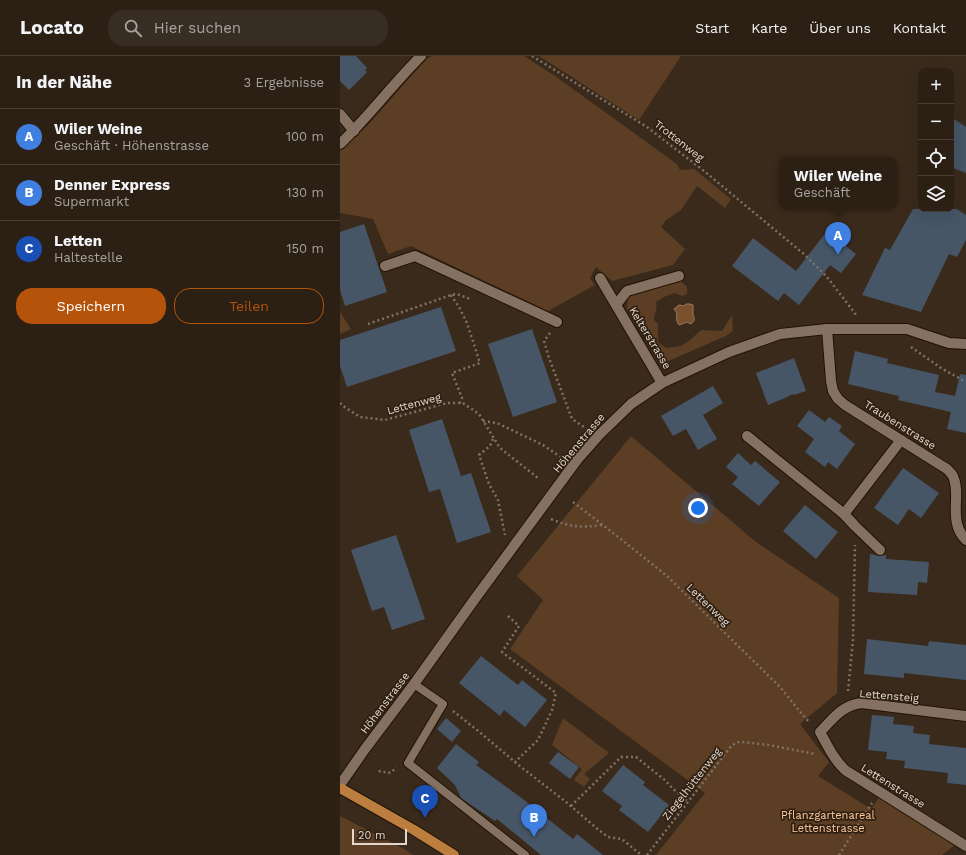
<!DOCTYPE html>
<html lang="de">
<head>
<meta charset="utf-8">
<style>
	:root { --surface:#2c2015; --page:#382d22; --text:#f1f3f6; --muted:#a6a3a0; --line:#483e34; --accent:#b45309 }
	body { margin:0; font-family:"Work Sans",sans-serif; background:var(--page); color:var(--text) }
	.controls { position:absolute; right:12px; top:12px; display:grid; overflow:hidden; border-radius:8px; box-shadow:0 4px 16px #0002 }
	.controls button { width:36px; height:36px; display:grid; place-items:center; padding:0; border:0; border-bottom:1px solid var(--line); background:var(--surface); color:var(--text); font:20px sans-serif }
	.scale { position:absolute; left:12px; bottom:10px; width:55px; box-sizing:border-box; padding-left:4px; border:2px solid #e2d7ce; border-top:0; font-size:11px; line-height:14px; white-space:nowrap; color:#e2d7ce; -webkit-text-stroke:3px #302012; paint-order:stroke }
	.you { position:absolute; left:358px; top:452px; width:14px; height:14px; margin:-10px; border:3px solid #fff; border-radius:50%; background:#1a73e8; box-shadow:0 0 0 6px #1a73e833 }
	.badge { display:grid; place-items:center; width:26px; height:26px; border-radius:50%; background:var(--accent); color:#fff; font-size:13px; font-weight:700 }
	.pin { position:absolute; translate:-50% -33px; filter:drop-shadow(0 1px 2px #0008) }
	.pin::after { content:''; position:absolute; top:21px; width:14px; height:12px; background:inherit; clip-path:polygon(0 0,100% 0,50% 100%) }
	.popup { position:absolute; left:439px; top:101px; width:118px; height:52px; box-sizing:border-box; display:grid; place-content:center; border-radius:8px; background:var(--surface); filter:drop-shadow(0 1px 3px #0005); font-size:13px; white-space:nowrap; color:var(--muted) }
	.popup b { font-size:15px; color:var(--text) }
	.popup::after { content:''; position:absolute; left:50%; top:100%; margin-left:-8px; border:8px solid transparent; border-top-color:var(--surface) }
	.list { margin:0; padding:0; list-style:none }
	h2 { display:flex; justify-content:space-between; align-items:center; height:52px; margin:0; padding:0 16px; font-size:17px }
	h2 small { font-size:13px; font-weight:400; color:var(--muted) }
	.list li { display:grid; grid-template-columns:26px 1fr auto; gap:12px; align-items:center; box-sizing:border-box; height:56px; padding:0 16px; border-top:1px solid var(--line) }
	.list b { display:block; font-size:15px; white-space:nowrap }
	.list p { margin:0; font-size:13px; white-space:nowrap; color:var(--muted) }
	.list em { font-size:13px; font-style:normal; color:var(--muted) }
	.actions { display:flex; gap:8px; padding:12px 16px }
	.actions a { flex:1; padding:9px 0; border:1px solid var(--accent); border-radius:16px; text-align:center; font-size:14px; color:var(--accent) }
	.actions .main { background:var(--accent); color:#fff }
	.icon { flex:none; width:22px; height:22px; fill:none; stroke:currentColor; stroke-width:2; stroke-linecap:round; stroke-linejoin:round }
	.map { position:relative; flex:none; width:626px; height:799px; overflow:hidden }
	header { display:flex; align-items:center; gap:24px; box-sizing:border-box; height:56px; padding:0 20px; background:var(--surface); border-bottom:1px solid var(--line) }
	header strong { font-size:19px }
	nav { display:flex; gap:22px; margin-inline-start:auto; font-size:14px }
	.search { width:280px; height:36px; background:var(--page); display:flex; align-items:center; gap:10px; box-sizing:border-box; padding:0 14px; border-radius:16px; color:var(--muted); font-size:15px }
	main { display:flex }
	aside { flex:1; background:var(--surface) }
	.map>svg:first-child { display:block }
</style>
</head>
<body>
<header>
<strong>Locato</strong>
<div class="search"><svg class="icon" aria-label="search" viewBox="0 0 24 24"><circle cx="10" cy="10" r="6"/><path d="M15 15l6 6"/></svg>Hier suchen</div>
<nav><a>Start</a><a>Karte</a><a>Über uns</a><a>Kontakt</a></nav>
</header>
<main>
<aside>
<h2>In der Nähe<small>3 Ergebnisse</small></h2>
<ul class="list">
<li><span class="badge" style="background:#3f7fe0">A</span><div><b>Wiler Weine</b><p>Geschäft · Höhenstrasse</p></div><em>100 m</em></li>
<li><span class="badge" style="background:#3f7fe0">B</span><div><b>Denner Express</b><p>Supermarkt</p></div><em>130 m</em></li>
<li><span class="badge" style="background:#1a4fb4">C</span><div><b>Letten</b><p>Haltestelle</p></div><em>150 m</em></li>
</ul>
<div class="actions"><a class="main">Speichern</a><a>Teilen</a></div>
</aside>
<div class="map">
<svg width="626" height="799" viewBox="0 0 626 799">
	<rect width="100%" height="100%" fill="#3a2a1c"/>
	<g fill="#5b3e23">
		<path d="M92 0H184L215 20 337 108 340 114 354 113 391 143 385 152 357 130 341 154 326 164 321 171 345 193 333 209 272 225 256 211 250 222 255 229 208 255 71 190 48 198 33 163 0 157V95L28 69 73 18 87 3Z"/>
		<path d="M199 0H341L299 64Z"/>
		<path d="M341 225 347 231V238L342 240 334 237 324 241 316 246C318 254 314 257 314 264L318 268V286L326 292 341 290 350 284 361 274 382 275 392 259 393 275 386 280 326 306 318 302 287 253 288 239 310 230Z"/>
		<path d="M0 256 11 273 0 278Z"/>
		<path d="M291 380 416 486 499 542 497 637 460 668 489 706 478 720 531 753 540 740 616 788 602 799H316L365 737 170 593 203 544 177 520Z"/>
		<path d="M223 662 269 697 244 718 250 723 244 731 234 724 242 713 212 689Z"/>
		<path d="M0 760 66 794 73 799H0Z"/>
	</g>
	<path fill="#79512c" stroke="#98795d" d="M346 248H350L353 249C353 252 353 255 353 258 354 263 356 264 351 268L347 266 339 269C336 265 336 262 337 257L334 253 339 249 344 250Z"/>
	<g fill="#465667">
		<path d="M0 0H16L27 12 25 14 27 16 9 34 0 25Z"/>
		<path d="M611 61 626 71V117L611 111Z"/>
		<path d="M573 153H617L626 159V184L617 201 609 198 581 256 522 239 545 192 550 194Z"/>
		<path d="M24 168 47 236 5 250 0 234V176Z"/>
		<path d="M487 175 516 198 501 217 490 209 459 249 444 237 438 245 392 210 413 182 456 215Z"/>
		<path d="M101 251 116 295 7 331 0 310V284Z"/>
		<path d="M192 273 217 346 173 361 148 288Z"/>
		<path d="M515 295 548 303 547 307 599 319 595 336 615 340 620 318 626 319V377L607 373 611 356 558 344 559 340 508 328Z"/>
		<path d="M454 302 466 335 454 339 453 338 445 342 428 349 416 317Z"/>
		<path d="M373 330 383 347 363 359 377 383 358 394 346 373 333 380 321 360Z"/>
		<path d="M469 354 485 366 489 361 502 370 499 375 515 388 497 413 488 406 485 411 465 396 474 383 457 370Z"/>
		<path d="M102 363 121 420 131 417 151 476 117 487 100 433 89 436 69 374Z"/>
		<path d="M398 397 411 409 415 405 440 426 419 450 392 428 398 421 386 411Z"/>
		<path d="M563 412 599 437 581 462 569 453 558 469 534 452Z"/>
		<path d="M465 449 498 476 476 503 443 475Z"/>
		<path d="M56 479 85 563 52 574 44 551 32 555 11 494Z"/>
		<path d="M530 498 535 499 539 500 546 499V503L589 506 587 527 578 526 577 539 528 536Z"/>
		<path d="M527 583 588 590 589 585 626 589V624L564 617V622L524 618Z"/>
		<path d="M141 600 178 629 182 624 207 644 185 671 164 654 160 660 119 627Z"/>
		<path d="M532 659 554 661 553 668 574 670 573 677 590 679 589 688 626 692V729L607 727 608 717 564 712 565 705 546 703 547 696 528 694Z"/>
		<path d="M106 662 121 675 112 686 97 673Z"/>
		<path d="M116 688 139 706 136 709 183 743 233 783 237 778 263 799H201L157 763 155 765 121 742 115 729 97 712Z"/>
		<path d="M218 696 239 711 230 723 209 707Z"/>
		<path d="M283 709 305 726 303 729 329 749 308 776 279 754 282 750 262 735Z"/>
	</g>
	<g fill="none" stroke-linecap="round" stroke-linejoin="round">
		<defs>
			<path id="lane" d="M74 628 103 648 68 707 185 799"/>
			<g id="street">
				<path d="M0 58 14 75"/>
				<path d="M0 88C29 60 53 28 81 0"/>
				<path d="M45 210 75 200 217 266"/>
				<path d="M260 222 322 327"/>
				<path d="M276 249 287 235 339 220"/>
				<path d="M487 273 491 325 493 335 498 343 505 349 607 413C609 415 611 417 613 420 622 440 607 465 626 484"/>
				<path d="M407 380 504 458 515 470 540 494"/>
				<path d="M504 458 561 384"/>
				<path d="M626 660 521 647C501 650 493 663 480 676 489 692 493 702 505 714L626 790"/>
				<path d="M0 729 25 693 74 628 134 544 237 404 259 379 291 348 322 327 389 296 440 278 487 273H567L609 287 626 288"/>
			</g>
			<path id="primary" d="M0 732 74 774 114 799"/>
		</defs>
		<use href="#lane" stroke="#211205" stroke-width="10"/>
		<use href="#street" stroke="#211205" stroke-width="12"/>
		<use href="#primary" stroke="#211205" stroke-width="12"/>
		<g stroke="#807266" stroke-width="2.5" stroke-dasharray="2 3" stroke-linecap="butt">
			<path d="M192 0 307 71 364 115 465 199 487 221 517 260"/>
			<path d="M111 239 119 251 127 267 140 307 112 317 122 342 120 347"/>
			<path d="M28 268 111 239 117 238 130 243"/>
			<path d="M210 277 204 285 209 302 232 363 247 373"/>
			<path d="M571 291 601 312 626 326"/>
			<path d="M0 347 3 350 20 361 45 364 107 347H123L139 358 160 392 198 422"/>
			<path d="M143 365 157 367 203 389 222 402"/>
			<path d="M153 383 150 390 139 399 149 428 158 444 165 479"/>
			<path d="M233 446 277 480 327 520 441 632 456 651 470 667"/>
			<path d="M211 463C230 471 242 472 262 469"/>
			<path d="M168 560 179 570 162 596 216 637 212 654 198 684 175 706"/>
			<path d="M508 635 513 584 515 489"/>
			<path d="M113 655 137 674 181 711 226 746 260 775 268 781 282 783 301 799"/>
			<path d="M39 716 40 715 48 717 52 716 56 711"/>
			<path d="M231 750 281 701H296L326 725 332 732 348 746"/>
			<path d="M307 799 392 689 399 686H403L429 689 475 698"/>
			<path d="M499 799 532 747"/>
		</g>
		<use href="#lane" stroke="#847161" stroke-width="8"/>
		<use href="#street" stroke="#847161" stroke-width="10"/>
		<use href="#primary" stroke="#bb7e3e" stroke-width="10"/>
	</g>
	<g text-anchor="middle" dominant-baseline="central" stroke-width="3.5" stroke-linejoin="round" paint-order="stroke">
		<g font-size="11" fill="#e2d7ce" stroke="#302012">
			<text transform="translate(339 85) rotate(38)">Trottenweg</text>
			<text transform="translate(310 282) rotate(59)">Kelterstrasse</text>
			<text transform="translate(74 348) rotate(-15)">Lettenweg</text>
			<text transform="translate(560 369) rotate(32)">Traubenstrasse</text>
			<text transform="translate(239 387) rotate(-50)">Höhenstrasse</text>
			<text transform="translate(368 549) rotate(44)">Lettenweg</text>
			<text transform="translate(549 640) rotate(5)">Lettensteig</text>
			<text transform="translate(45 647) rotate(-53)">Höhenstrasse</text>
			<text transform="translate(352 728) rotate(-52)">Ziegelhüttenweg</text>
			<text transform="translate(553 730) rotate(32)">Lettenstrasse</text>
		</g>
		<g font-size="11" fill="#ffcb9e" stroke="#302012">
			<text x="488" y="759">Pflanzgartenareal<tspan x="488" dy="13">Lettenstrasse</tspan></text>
		</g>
	</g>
</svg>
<div class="controls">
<button>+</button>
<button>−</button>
<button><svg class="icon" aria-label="locate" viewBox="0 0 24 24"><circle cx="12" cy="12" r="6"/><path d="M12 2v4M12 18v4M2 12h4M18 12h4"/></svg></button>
<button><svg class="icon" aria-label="layers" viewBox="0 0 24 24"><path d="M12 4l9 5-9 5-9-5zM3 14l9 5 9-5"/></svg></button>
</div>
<div class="scale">20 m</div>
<div class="you"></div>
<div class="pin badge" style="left:498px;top:199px;background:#3f7fe0">A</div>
<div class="popup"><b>Wiler Weine</b>Geschäft</div>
<div class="pin badge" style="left:194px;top:781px;background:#3f7fe0">B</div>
<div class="pin badge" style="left:85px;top:762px;background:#1a4fb4">C</div>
</div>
</main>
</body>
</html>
